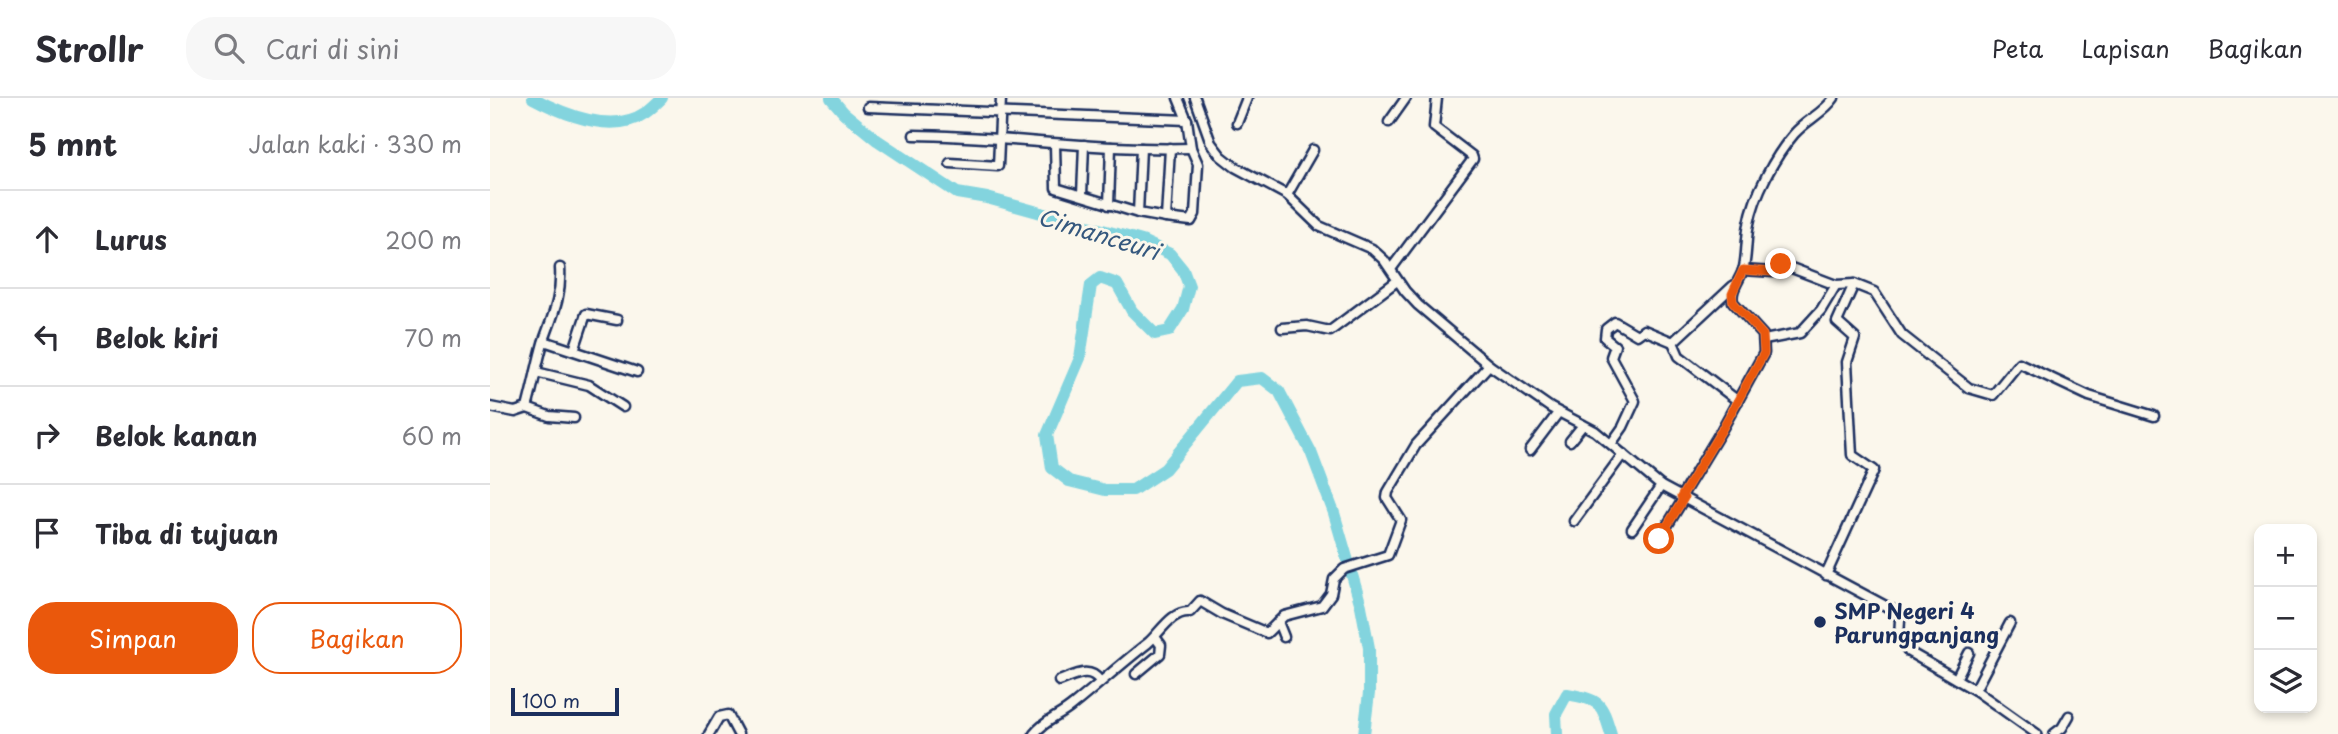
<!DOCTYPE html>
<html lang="id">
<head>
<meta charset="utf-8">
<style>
	:root { --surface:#fff; --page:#f7f7f7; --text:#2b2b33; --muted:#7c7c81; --line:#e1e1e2; --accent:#ea580c }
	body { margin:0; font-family:"Playpen Sans",sans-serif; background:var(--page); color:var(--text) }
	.controls { position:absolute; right:21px; bottom:21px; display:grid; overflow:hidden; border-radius:14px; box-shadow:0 4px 10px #0003 }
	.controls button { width:63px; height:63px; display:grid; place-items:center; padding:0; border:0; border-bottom:2px solid var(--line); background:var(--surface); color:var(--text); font:35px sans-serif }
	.scale { position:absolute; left:21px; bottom:18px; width:108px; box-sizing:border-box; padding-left:7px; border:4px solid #1b2f5e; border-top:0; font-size:19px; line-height:24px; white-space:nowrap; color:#1b2f5e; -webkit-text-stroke:5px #fbf7ec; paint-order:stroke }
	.stop { position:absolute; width:21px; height:21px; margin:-16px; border:5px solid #ea580c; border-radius:50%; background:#fff }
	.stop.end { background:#ea580c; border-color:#fff; box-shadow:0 2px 7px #0008 }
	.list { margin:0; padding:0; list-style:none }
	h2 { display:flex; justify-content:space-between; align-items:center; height:91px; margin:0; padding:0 28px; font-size:30px }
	h2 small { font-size:23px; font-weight:400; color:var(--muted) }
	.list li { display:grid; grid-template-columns:46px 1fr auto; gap:21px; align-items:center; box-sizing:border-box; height:98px; padding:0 28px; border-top:2px solid var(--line) }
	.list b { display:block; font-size:26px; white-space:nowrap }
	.list em { font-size:23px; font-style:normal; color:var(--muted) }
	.actions { display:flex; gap:14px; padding:21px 28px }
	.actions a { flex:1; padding:16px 0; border:2px solid var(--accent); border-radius:28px; text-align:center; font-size:24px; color:var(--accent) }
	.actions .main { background:var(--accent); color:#fff }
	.icon { flex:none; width:38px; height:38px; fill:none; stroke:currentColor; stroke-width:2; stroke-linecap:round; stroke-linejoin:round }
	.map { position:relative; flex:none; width:1848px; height:636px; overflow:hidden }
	header { display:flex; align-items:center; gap:42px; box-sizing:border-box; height:98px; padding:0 35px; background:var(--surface); border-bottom:2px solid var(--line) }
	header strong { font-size:33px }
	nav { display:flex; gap:38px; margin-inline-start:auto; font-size:24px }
	.search { width:490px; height:63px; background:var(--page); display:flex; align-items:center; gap:18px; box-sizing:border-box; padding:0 24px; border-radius:28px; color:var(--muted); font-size:26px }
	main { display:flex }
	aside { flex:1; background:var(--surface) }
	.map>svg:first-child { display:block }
</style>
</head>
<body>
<header>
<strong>Strollr</strong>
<div class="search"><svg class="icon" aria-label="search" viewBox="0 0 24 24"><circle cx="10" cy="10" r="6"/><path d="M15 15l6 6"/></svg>Cari di sini</div>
<nav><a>Peta</a><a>Lapisan</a><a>Bagikan</a></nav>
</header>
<main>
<aside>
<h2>5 mnt<small>Jalan kaki · 330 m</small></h2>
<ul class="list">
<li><svg class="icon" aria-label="ahead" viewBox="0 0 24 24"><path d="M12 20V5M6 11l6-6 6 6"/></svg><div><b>Lurus</b></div><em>200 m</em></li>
<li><svg class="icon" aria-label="left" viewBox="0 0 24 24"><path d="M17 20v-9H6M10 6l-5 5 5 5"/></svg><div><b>Belok kiri</b></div><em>70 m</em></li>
<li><svg class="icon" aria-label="right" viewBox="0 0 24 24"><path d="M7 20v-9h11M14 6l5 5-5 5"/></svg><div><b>Belok kanan</b></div><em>60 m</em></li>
<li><svg class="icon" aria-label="arrive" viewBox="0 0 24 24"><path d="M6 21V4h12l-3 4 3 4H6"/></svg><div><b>Tiba di tujuan</b></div></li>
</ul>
<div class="actions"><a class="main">Simpan</a><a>Bagikan</a></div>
</aside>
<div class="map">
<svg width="1848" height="636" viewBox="0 0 1848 636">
	<rect width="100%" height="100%" fill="#fbf7ec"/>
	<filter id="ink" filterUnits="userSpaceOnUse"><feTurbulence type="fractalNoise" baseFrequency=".0143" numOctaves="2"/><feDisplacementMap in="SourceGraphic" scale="14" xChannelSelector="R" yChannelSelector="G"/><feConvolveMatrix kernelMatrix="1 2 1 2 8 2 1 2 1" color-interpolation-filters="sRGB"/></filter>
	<g filter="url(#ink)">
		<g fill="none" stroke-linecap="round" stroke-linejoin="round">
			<g stroke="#83d4de" stroke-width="12">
				<path d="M43 0C73 16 123 37 155 15 161 11 167 5 172 0"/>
				<path d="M341 0 354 15 387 42 467 95 497 100 652 143 680 156 693 172 699 188 693 211 679 233 665 236 642 213 627 186 610 180 601 187 590 260 557 337 562 370 579 383 615 392H643L675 371 747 283 772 280 789 293 821 354 844 415 871 508 879 550V595L874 636"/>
				<path d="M1067 636 1066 616 1077 596C1110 602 1111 603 1121 636"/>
			</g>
			<defs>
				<g id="minor">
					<path d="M705 0 721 45 731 58 745 69 797 97 829 128 882 151 894 162 915 193 928 207 999 267 1061 310 1105 333 1171 388 1405 513 1410 521 1409 540 1419 554 1485 592 1547 636"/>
					<path d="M378 9 697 22"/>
					<path d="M899 24 916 0"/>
					<path d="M747 25 757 0"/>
					<path d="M424 37C517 38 609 53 701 50"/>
					<path d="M565 46 566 90 648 115 651 50"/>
					<path d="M460 65 508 68 511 0"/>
					<path d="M592 97 594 47"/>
					<path d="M797 97 823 52"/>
					<path d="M619 107 621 49"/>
					<path d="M648 115 676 120 680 50"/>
					<path d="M676 120 701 123 705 116 708 66 701 50 697 22 688 0"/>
					<path d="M901 171 983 61 982 58 944 29 947 0"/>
					<path d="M1253 172 1283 174 1291 166 1346 187 1364 186 1384 194 1412 237 1479 290 1503 297 1529 265 1599 298 1664 318"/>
					<path d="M1243 188 1183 244 1189 258 1248 303"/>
					<path d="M792 230 817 228 840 233 907 183"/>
					<path d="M1274 242 1310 235 1331 212 1346 187"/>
					<path d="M54 243 147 274"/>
					<path d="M84 252 96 216 127 222"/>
					<path d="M46 274 99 287 133 309"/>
					<path d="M0 309 25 314 37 310C43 289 47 266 53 245 62 219 72 199 70 170"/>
					<path d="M37 310 59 318 84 320"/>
					<path d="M1080 343 1093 327"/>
					<path d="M1121 346 1133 329 1145 303 1121 259 1125 248 1115 240 1116 231 1125 224 1147 237 1154 232 1183 244"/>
					<path d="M1040 352 1068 315"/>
					<path d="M1191 399 1231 333 1274 255 1273 237 1243 204C1240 191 1251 181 1254 169 1257 155 1256 140 1259 126 1264 97 1285 58 1304 36 1316 22 1334 15 1344 0"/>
					<path d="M1084 423 1133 356"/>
					<path d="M1142 431 1171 388"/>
					<path d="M1169 441 1194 400"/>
					<path d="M1336 477 1384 372 1362 357 1357 264 1365 240 1347 224 1364 186"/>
					<path d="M788 524 794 539"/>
					<path d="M646 576 670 556 671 547 665 539"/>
					<path d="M1466 581 1479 555"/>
					<path d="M569 583C584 578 599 567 610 583"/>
					<path d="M1485 592 1520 525"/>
					<path d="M219 636 229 619 238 617 248 636"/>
					<path d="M544 636C555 622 569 619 583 607 608 587 632 565 658 545 670 535 682 512 700 514L710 503 732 516 777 535 794 518 832 508 841 496 844 481 854 471 898 457 911 422 897 400 898 394 926 347 999 267"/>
					<path d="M1564 636 1572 630 1579 618"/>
				</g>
			</defs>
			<use href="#minor" stroke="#1b2f5e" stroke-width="13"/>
			<use href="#minor" stroke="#fbf7ec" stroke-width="8"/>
		</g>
	</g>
	<g fill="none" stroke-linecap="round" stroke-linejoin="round" filter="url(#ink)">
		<path stroke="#ea580c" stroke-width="9" d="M1169 441 1194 400 1191 399 1231 333 1274 255 1273 237 1243 204 1242 196 1253 172 1283 174 1291 166"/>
	</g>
	<circle fill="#1b2f5e" stroke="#fbf7ec" stroke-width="2.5" cx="1330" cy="524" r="7"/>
	<g text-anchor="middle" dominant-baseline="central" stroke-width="6" stroke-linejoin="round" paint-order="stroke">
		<g font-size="21" font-weight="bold" fill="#1b2f5e" stroke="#fbf7ec" text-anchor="start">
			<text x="1344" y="512">SMP Negeri 4<tspan x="1344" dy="24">Parungpanjang</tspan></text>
		</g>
		<g font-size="23" font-style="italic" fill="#35587e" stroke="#fbf7ec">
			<text transform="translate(609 135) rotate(17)">Cimanceuri</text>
		</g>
	</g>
</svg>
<div class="controls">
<button>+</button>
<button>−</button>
<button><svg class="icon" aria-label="layers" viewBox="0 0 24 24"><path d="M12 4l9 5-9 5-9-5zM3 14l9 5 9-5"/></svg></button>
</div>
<div class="scale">100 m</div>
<div class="stop" style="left:1169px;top:441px"></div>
<div class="stop end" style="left:1291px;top:166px"></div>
</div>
</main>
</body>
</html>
